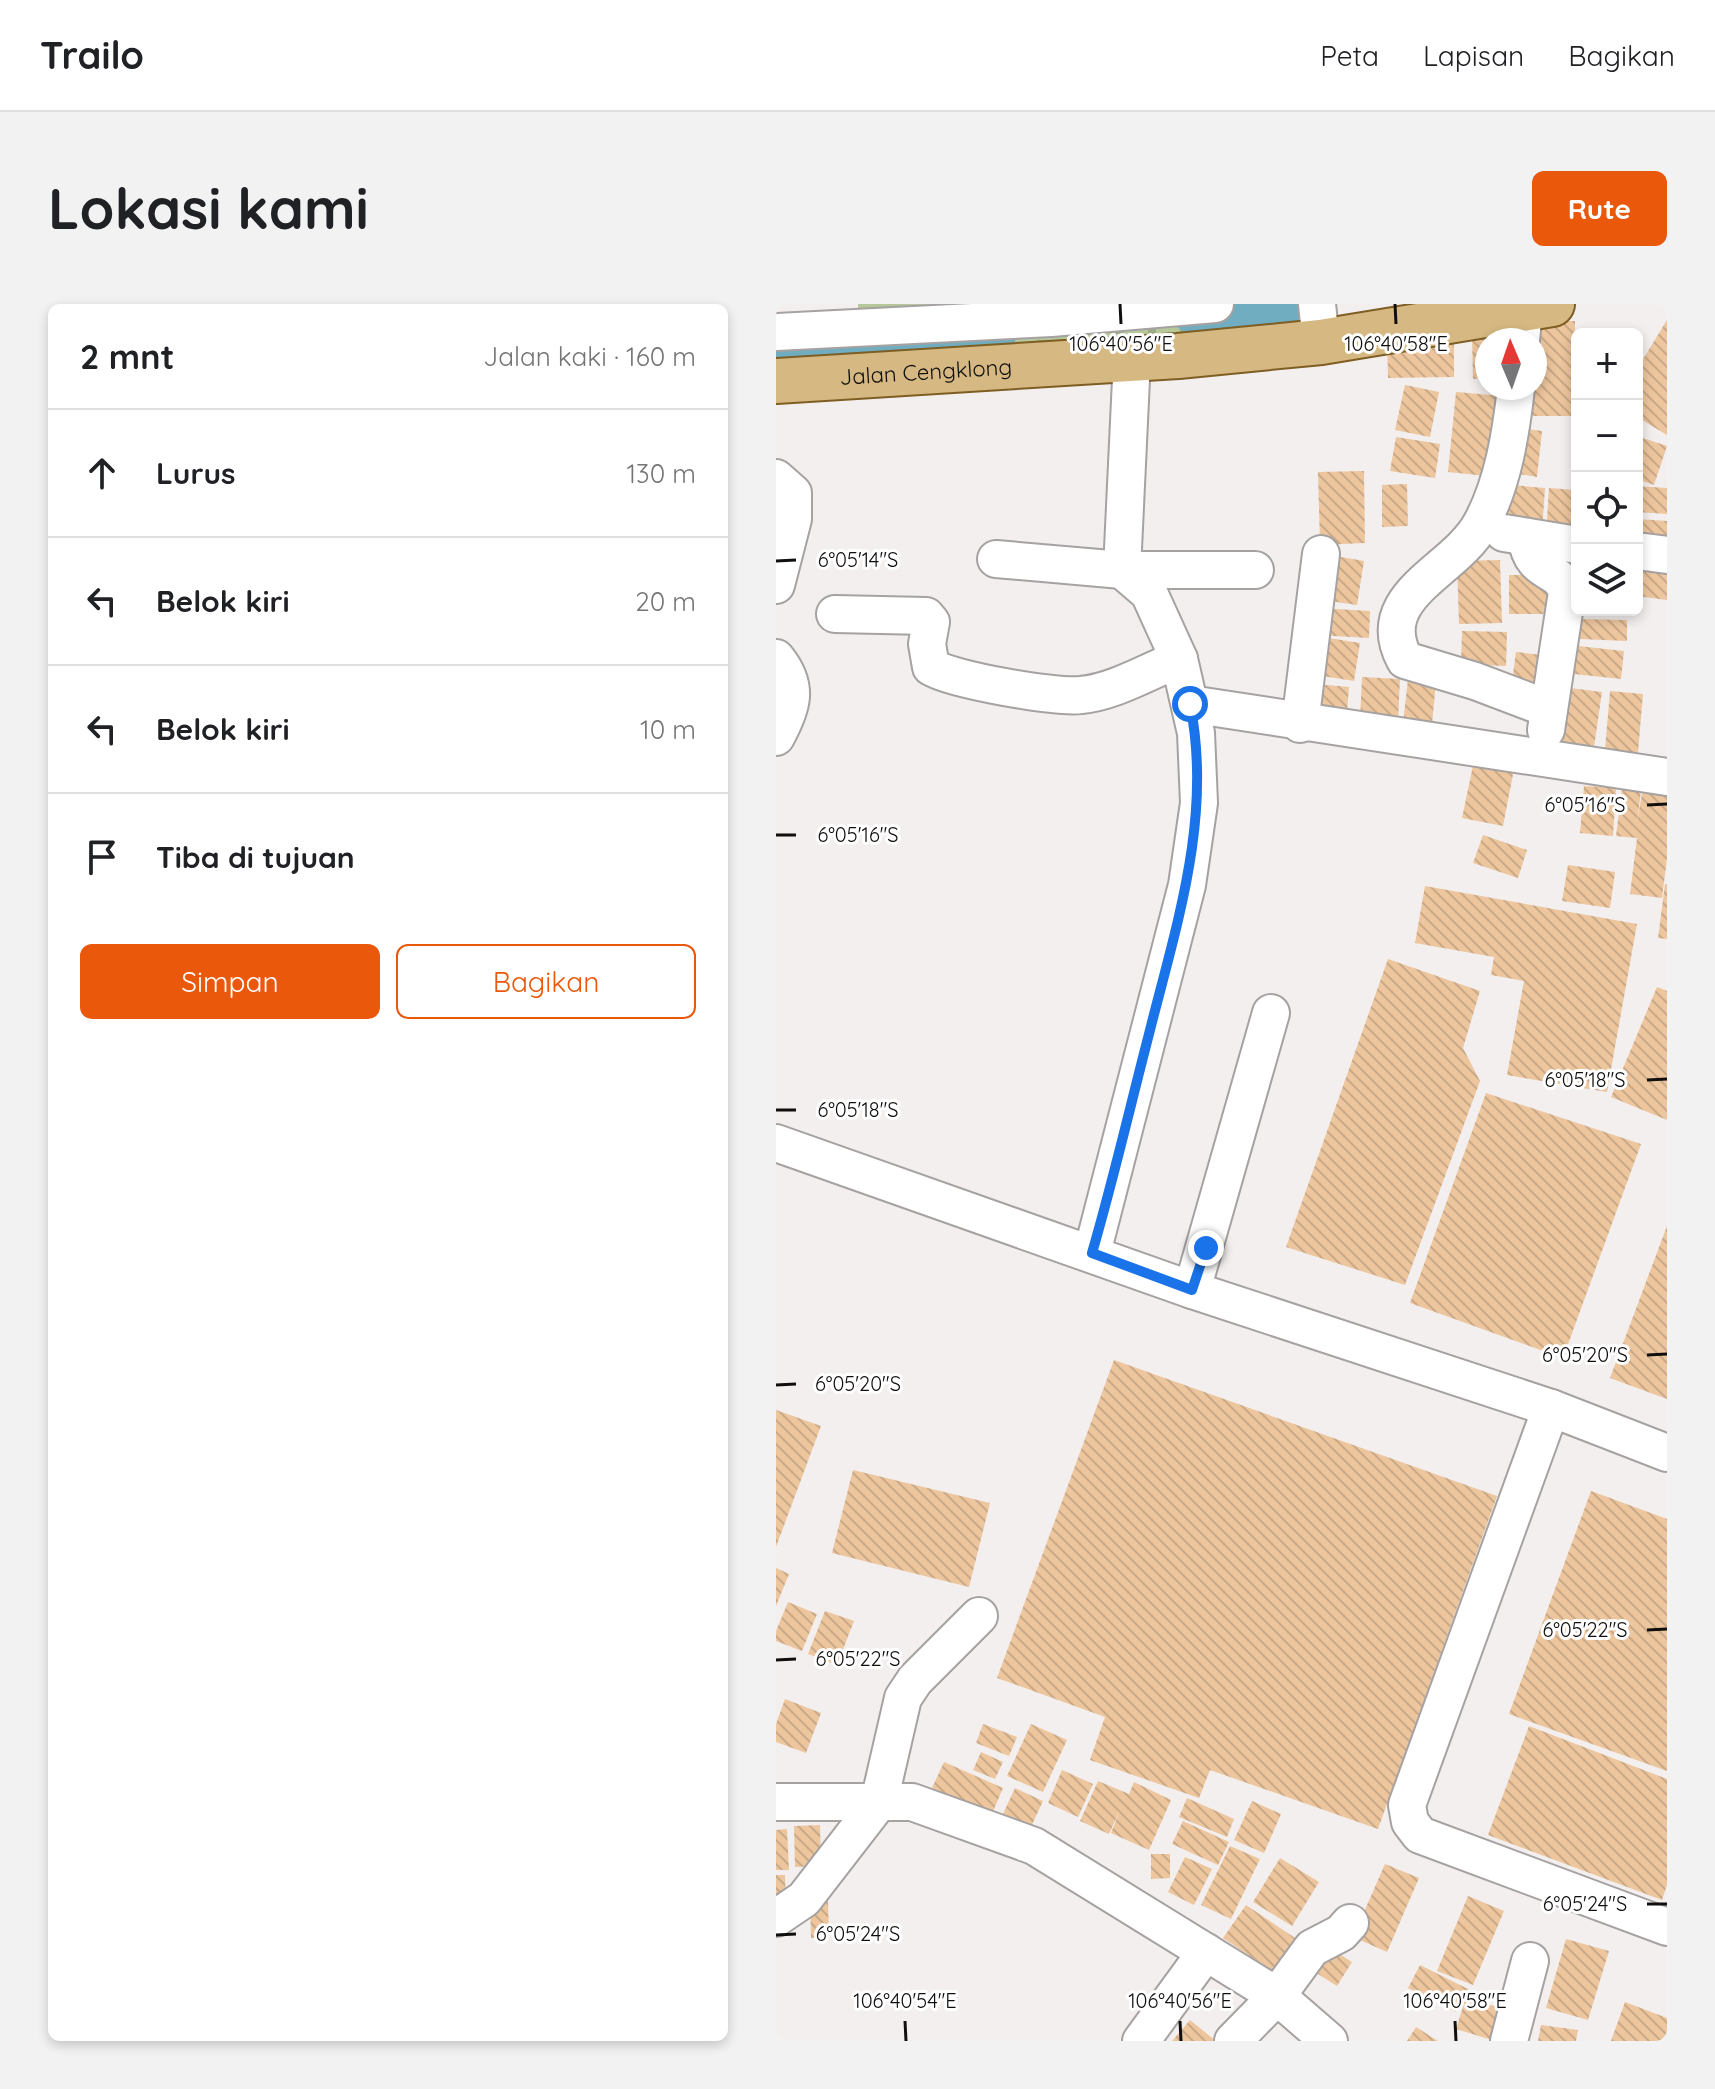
<!DOCTYPE html>
<html lang="id">
<head>
<meta charset="utf-8">
<style>
	:root { --surface:#fff; --page:#f2f2f2; --text:#202124; --muted:#757577; --line:#e0e0e0; --accent:#ea580c }
	body { margin:0; font-family:Quicksand,sans-serif; background:var(--page); color:var(--text) }
	.controls { position:absolute; right:24px; top:24px; display:grid; overflow:hidden; border-radius:12px; box-shadow:0 4px 12px #0003 }
	.controls button { width:72px; height:72px; display:grid; place-items:center; padding:0; border:0; border-bottom:2px solid var(--line); background:var(--surface); color:var(--text); font:40px sans-serif }
	.compass { position:absolute; left:699px; top:24px; width:72px; height:72px; border-radius:50%; background:var(--surface); box-shadow:0 4px 12px #0003; rotate:358deg }
	.stop { position:absolute; width:24px; height:24px; margin:-18px; border:6px solid #1a73e8; border-radius:50%; background:#fff }
	.stop.end { background:#1a73e8; border-color:#fff; box-shadow:0 2px 8px #0008 }
	.list { margin:0; padding:0; list-style:none }
	h2 { display:flex; justify-content:space-between; align-items:center; height:104px; margin:0; padding:0 32px; font-size:34px }
	h2 small { font-size:26px; font-weight:400; color:var(--muted) }
	.list li { display:grid; grid-template-columns:52px 1fr auto; gap:24px; align-items:center; box-sizing:border-box; height:128px; padding:0 32px; border-top:2px solid var(--line) }
	.list b { display:block; font-size:30px; white-space:nowrap }
	.list em { font-size:26px; font-style:normal; color:var(--muted) }
	.actions { display:flex; gap:16px; padding:24px 32px }
	.actions a { flex:1; padding:18px 0; border:2px solid var(--accent); border-radius:12px; text-align:center; font-size:28px; color:var(--accent) }
	.actions .main { background:var(--accent); color:#fff }
	.icon { flex:none; width:44px; height:44px; fill:none; stroke:currentColor; stroke-width:2; stroke-linecap:round; stroke-linejoin:round }
	.map { position:relative; flex:none; width:891px; height:1737px; overflow:hidden; border-radius:12px }
	header { display:flex; align-items:center; gap:48px; box-sizing:border-box; height:112px; padding:0 40px; background:var(--surface); border-bottom:2px solid var(--line) }
	header strong { font-size:38px }
	nav { display:flex; gap:44px; margin-inline-start:auto; font-size:28px }
	.intro { display:flex; align-items:center; justify-content:space-between; box-sizing:border-box; height:192px; padding:0 48px }
	h1 { margin:0; font-size:56px }
	.button { padding:20px 36px; border-radius:12px; background:var(--accent); color:#fff; font-size:28px; font-weight:700 }
	main { display:flex; gap:48px; padding:0 48px }
	aside { flex:1; background:var(--surface); border-radius:12px; box-shadow:0 4px 12px #0003 }
	.map>svg:first-child { display:block }
</style>
</head>
<body>
<header>
<strong>Trailo</strong>
<nav><a>Peta</a><a>Lapisan</a><a>Bagikan</a></nav>
</header>
<div class="intro"><h1>Lokasi kami</h1><a class="button">Rute</a></div>
<main>
<aside>
<h2>2 mnt<small>Jalan kaki · 160 m</small></h2>
<ul class="list">
<li><svg class="icon" aria-label="ahead" viewBox="0 0 24 24"><path d="M12 20V5M6 11l6-6 6 6"/></svg><div><b>Lurus</b></div><em>130 m</em></li>
<li><svg class="icon" aria-label="left" viewBox="0 0 24 24"><path d="M17 20v-9H6M10 6l-5 5 5 5"/></svg><div><b>Belok kiri</b></div><em>20 m</em></li>
<li><svg class="icon" aria-label="left" viewBox="0 0 24 24"><path d="M17 20v-9H6M10 6l-5 5 5 5"/></svg><div><b>Belok kiri</b></div><em>10 m</em></li>
<li><svg class="icon" aria-label="arrive" viewBox="0 0 24 24"><path d="M6 21V4h12l-3 4 3 4H6"/></svg><div><b>Tiba di tujuan</b></div></li>
</ul>
<div class="actions"><a class="main">Simpan</a><a>Bagikan</a></div>
</aside>
<div class="map">
<svg width="891" height="1737" viewBox="0 0 891 1737">
	<defs>
		<pattern id="cemetery-stones" width="16" height="16" patternUnits="userSpaceOnUse" patternTransform="scale(2)"><rect width="16" height="16" fill="#b6c89a"/><path d="M2 7V4a2 2 0 0 1 4 0v3zM10 15v-3a2 2 0 0 1 4 0v3z" fill="#9bab84"/></pattern>
		<pattern id="building-back-hatch" width="6" height="6" patternUnits="userSpaceOnUse" patternTransform="scale(2)"><rect width="6" height="6" fill="#edc69e"/><path d="M-1 5l2 2M0 0l6 6M5-1l2 2" fill="none" stroke="#caa987"/></pattern>
	</defs>
	<rect width="100%" height="100%" fill="#f3efee"/>
	<path fill="url(#cemetery-stones)" d="M82 0H534L536 21 84 54Z"/>
	<g fill="none" stroke-linecap="round" stroke-linejoin="round">
		<g stroke="#70adc0" stroke-width="32">
			<path d="M413 12 531 0"/>
			<path d="M0 47 107 45 224 32"/>
		</g>
	</g>
	<g fill="url(#building-back-hatch)">
		<path d="M891 16V131L861 113V65Z"/>
		<path d="M752 17H799L798 112H751V84H759V36Z"/>
		<path d="M723 30V36H711V74L697 75 696 31Z"/>
		<path d="M678 35V73L612 74 611 36Z"/>
		<path d="M629 81 663 88 654 133 619 126Z"/>
		<path d="M680 88 727 92 720 173 672 168Z"/>
		<path d="M736 123 766 127 761 173 731 168Z"/>
		<path d="M861 132 891 142 878 181 861 175Z"/>
		<path d="M620 133 664 140 659 174 614 167Z"/>
		<path d="M588 167 589 239 544 241 542 168Z"/>
		<path d="M631 180 632 222 606 223V181Z"/>
		<path d="M723 180 769 184 766 227 720 224Z"/>
		<path d="M861 182 891 184V210L861 208Z"/>
		<path d="M773 184 799 186 796 233 770 231Z"/>
		<path d="M861 215 891 217V237L861 235Z"/>
		<path d="M554 251 588 257 581 301 547 296Z"/>
		<path d="M861 254 891 259V296L861 292Z"/>
		<path d="M724 256 726 319 683 320 681 257Z"/>
		<rect x="733" y="271" width="39" height="39"/>
		<path d="M543 304 594 307 593 334 541 331Z"/>
		<path d="M804 315 851 316V337L804 335Z"/>
		<path d="M686 327 731 328 730 362 685 360Z"/>
		<path d="M546 333 584 339 578 377 540 371Z"/>
		<path d="M802 342 848 347 845 375 798 370Z"/>
		<path d="M740 348 767 351 763 388 735 385Z"/>
		<path d="M586 373 624 375 622 418 584 416Z"/>
		<path d="M632 375 660 378 655 431 626 428Z"/>
		<path d="M540 380 573 383 570 421 536 418Z"/>
		<path d="M778 382 826 388 817 450 770 443Z"/>
		<path d="M834 387 867 390 861 460 828 457Z"/>
		<path d="M699 452 739 460 727 522 686 514Z"/>
		<path d="M847 476 866 479 861 518 867 484 891 487V554L886 594 854 590 861 534 840 532Z"/>
		<path d="M808 482 840 484 837 532 804 529Z"/>
		<path d="M707 531 751 546 742 574 697 559Z"/>
		<path d="M792 561 839 568 834 604 786 597Z"/>
		<path d="M889 580H891V635L882 634Z"/>
		<path d="M649 582 861 620 831 788 731 771 748 677 715 671 718 653 639 639Z"/>
		<path d="M612 655 704 687 687 744 704 777 629 981 510 943Z"/>
		<path d="M881 683 891 687V816L835 793Z"/>
		<path d="M710 789 865 840 787 1054 634 999Z"/>
		<path d="M891 922V1095L834 1074Z"/>
		<path d="M338 1056 721 1192 602 1525 434 1466 423 1494 314 1456 329 1413 221 1374Z"/>
		<path d="M0 1106 45 1122 0 1243Z"/>
		<path d="M77 1166 214 1199 193 1283 56 1249Z"/>
		<path d="M815 1187 891 1215V1467L733 1410Z"/>
		<path d="M0 1264 13 1270 0 1302Z"/>
		<path d="M12 1298 41 1310 26 1347 0 1337V1327Z"/>
		<path d="M49 1307 78 1317 61 1361 32 1350Z"/>
		<path d="M9 1395 45 1409 30 1449 0 1438V1420Z"/>
		<path d="M207 1420 241 1433 233 1452 200 1439Z"/>
		<path d="M255 1420 291 1436 267 1488 231 1472Z"/>
		<path d="M753 1422 891 1475V1581L886 1596 712 1531Z"/>
		<path d="M205 1448 227 1458 219 1475 197 1466Z"/>
		<path d="M168 1458 227 1484 216 1510 156 1484Z"/>
		<path d="M286 1466 317 1480 302 1513 272 1499Z"/>
		<path d="M322 1477 353 1490 358 1478 395 1496 373 1546 335 1529 344 1506 333 1530 304 1517Z"/>
		<path d="M239 1484 267 1497 254 1525 226 1512Z"/>
		<path d="M411 1494 458 1515 451 1533 403 1513Z"/>
		<path d="M476 1497 505 1510 488 1549 458 1536Z"/>
		<path d="M407 1517 453 1538 442 1561 396 1540Z"/>
		<path d="M44 1521 45 1562 19 1563 18 1522Z"/>
		<path d="M11 1525 13 1566H0V1526Z"/>
		<path d="M454 1542 484 1555 455 1615 425 1601Z"/>
		<path d="M375 1550H394V1574L375 1575Z"/>
		<path d="M409 1553 436 1565 418 1601 392 1588Z"/>
		<path d="M504 1554 543 1578 516 1622 477 1598Z"/>
		<path d="M609 1560 643 1574 611 1648 577 1633Z"/>
		<path d="M0 1571H9L10 1604 0 1605Z"/>
		<path d="M692 1592 728 1607 697 1681 661 1667Z"/>
		<path d="M34 1596H52L53 1634H35Z"/>
		<path d="M470 1601 525 1638 503 1671 447 1634Z"/>
		<path d="M790 1635 833 1647 812 1716 770 1704Z"/>
		<path d="M549 1641 576 1658 561 1682 534 1665Z"/>
		<path d="M644 1661 692 1685 680 1708 632 1684Z"/>
		<path d="M690 1693 736 1708 719 1737 680 1725Z"/>
		<path d="M849 1698 891 1714V1737H835Z"/>
		<path d="M414 1716 440 1737H396Z"/>
		<path d="M765 1721 802 1726 800 1737H762Z"/>
		<path d="M640 1723 662 1737H631Z"/>
	</g>
	<g fill="none" stroke-linecap="round" stroke-linejoin="round">
		<defs>
			<g id="minor">
				<path d="M541 0 545 38"/>
				<path d="M0 28 275 14 439 0"/>
				<path d="M745 36 748 5"/>
				<path d="M356 54 346 266H479"/>
				<path d="M740 84C735 129 727 180 705 220 679 268 594 291 629 356L699 377 773 405"/>
				<path d="M0 174 17 189V215L0 281"/>
				<path d="M728 229 801 241"/>
				<path d="M750 233C756 274 783 261 791 288L770 426"/>
				<path d="M861 247 891 251"/>
				<path d="M220 255 346 266 373 289 403 355 420 429 423 499 411 581 316 949"/>
				<path d="M59 310 150 312 155 318 151 340 155 363C177 376 279 394 305 391 338 388 373 367 403 355"/>
				<path d="M0 354C23 382 17 402 0 433"/>
				<path d="M414 400 891 473"/>
				<path d="M524 420 545 250"/>
				<path d="M0 839 416 986 775 1104 891 1149"/>
				<path d="M416 986 495 709"/>
				<path d="M775 1104 631 1501 634 1518 644 1531 891 1623"/>
				<path d="M0 1498H136L258 1542 501 1692 553 1737"/>
				<path d="M0 1614 28 1595 103 1498 127 1394 139 1376 203 1312"/>
				<path d="M365 1737 430 1648"/>
				<path d="M457 1737 501 1692 536 1644 565 1629 574 1619"/>
				<path d="M733 1737 754 1657"/>
			</g>
			<g id="major">
				<path id="s1" d="M0 77 402 52 545 38 776 0"/>
			</g>
		</defs>
		<use href="#minor" stroke="#a6a2a1" stroke-width="40"/>
		<use href="#major" stroke="#7e5e23" stroke-width="48"/>
		<use href="#minor" stroke="#fff" stroke-width="36"/>
		<use href="#major" stroke="#d5b882" stroke-width="44"/>
	</g>
	<g fill="none" stroke-linecap="round" stroke-linejoin="round">
		<path stroke="#1a73e8" stroke-width="10" d="M414 400C437 513 400 622 373 730 354 803 337 877 316 949L416 986 430 944"/>
	</g>
	<path fill="none" stroke="#100f0e" stroke-width="3" d="M344 0 345 20M619 0 620 20M0 257 20 256M871 501 891 500M0 531H20M871 776 891 775M0 806H20M871 1051 891 1050M0 1081 20 1080M871 1326 891 1325M0 1356 20 1355M871 1600H891M0 1631 20 1630M129 1717 130 1737M404 1717 405 1737M679 1717 680 1737"/>
	<g text-anchor="middle" dominant-baseline="central" stroke-width="6" stroke-linejoin="round" paint-order="stroke">
		<g font-size="22" fill="#100f0e" stroke="#fff">
			<text stroke="none"><textPath href="#s1" startOffset="150">Jalan Cengklong</textPath></text>
		</g>
	</g>
	<g font-size="20" text-anchor="middle" fill="#100f0e" stroke="#fff" stroke-width="6" stroke-linejoin="round" paint-order="stroke">
		<text x="345" y="47">106°40'56"E</text>
		<text x="620" y="47">106°40'58"E</text>
		<text x="82" y="263">6°05'14"S</text>
		<text x="809" y="508">6°05'16"S</text>
		<text x="82" y="538">6°05'16"S</text>
		<text x="809" y="783">6°05'18"S</text>
		<text x="82" y="813">6°05'18"S</text>
		<text x="809" y="1058">6°05'20"S</text>
		<text x="82" y="1087">6°05'20"S</text>
		<text x="809" y="1333">6°05'22"S</text>
		<text x="82" y="1362">6°05'22"S</text>
		<text x="809" y="1607">6°05'24"S</text>
		<text x="82" y="1637">6°05'24"S</text>
		<text x="129" y="1704">106°40'54"E</text>
		<text x="404" y="1704">106°40'56"E</text>
		<text x="679" y="1704">106°40'58"E</text>
	</g>
</svg>
<div class="controls">
<button>+</button>
<button>−</button>
<button><svg class="icon" aria-label="locate" viewBox="0 0 24 24"><circle cx="12" cy="12" r="6"/><path d="M12 2v4M12 18v4M2 12h4M18 12h4"/></svg></button>
<button><svg class="icon" aria-label="layers" viewBox="0 0 24 24"><path d="M12 4l9 5-9 5-9-5zM3 14l9 5 9-5"/></svg></button>
</div>
<svg class="compass" viewBox="-18 -18 36 36"><path d="M0-13l5 13h-10z" fill="#e53935"/><path d="M0 13l5-13h-10z" fill="#757577"/></svg>
<div class="stop" style="left:414px;top:400px"></div>
<div class="stop end" style="left:430px;top:944px"></div>
</div>
</main>
</body>
</html>
